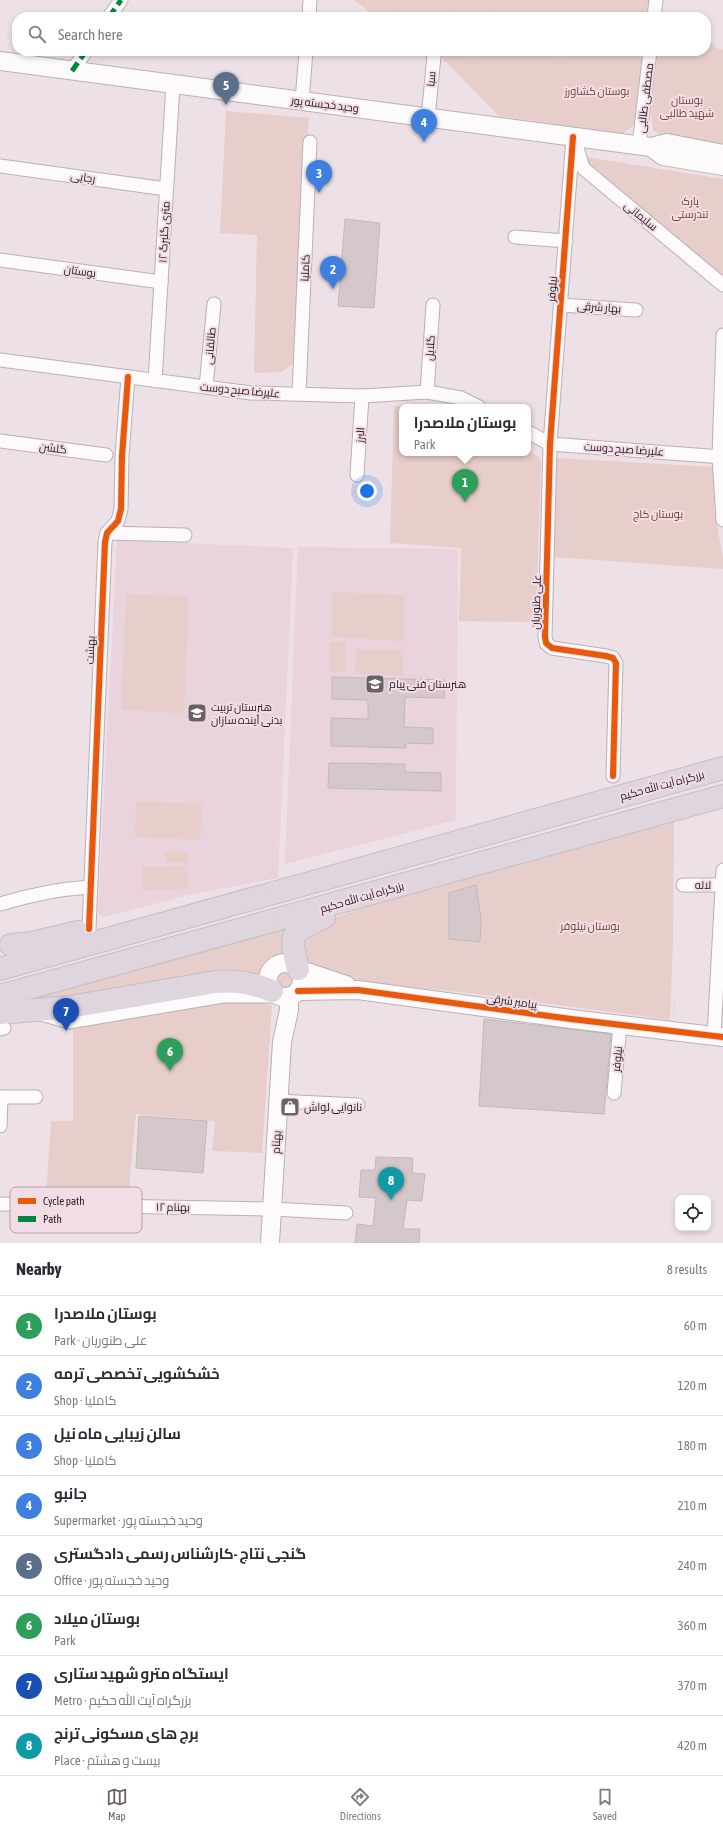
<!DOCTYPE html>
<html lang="en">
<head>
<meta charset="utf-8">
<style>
	:root { --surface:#fff; --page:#f2f2f3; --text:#2b2b33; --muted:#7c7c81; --line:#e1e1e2; --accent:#6a6165 }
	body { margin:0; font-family:"Asap Condensed",Cairo,sans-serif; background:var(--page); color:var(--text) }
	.controls { position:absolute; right:12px; bottom:12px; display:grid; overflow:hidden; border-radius:8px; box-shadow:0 2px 6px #0003 }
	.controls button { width:36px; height:36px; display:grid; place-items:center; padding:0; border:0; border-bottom:1px solid var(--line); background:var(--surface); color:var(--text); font:20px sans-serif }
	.you { position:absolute; left:367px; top:491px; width:14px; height:14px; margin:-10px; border:3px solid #fff; border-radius:50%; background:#1a73e8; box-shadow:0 0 0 6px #1a73e833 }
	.badge { display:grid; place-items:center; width:26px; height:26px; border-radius:50%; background:var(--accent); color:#fff; font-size:13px; font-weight:700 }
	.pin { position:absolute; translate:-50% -33px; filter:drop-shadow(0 1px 2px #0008) }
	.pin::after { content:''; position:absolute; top:21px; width:14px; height:12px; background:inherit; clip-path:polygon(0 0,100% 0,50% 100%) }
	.popup { position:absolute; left:399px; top:404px; width:132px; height:52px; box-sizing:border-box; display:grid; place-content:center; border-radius:8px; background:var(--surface); filter:drop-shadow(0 1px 3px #0005); font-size:13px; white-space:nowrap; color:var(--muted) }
	.popup b { font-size:15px; color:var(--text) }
	.popup::after { content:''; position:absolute; left:50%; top:100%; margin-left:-8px; border:8px solid transparent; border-top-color:var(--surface) }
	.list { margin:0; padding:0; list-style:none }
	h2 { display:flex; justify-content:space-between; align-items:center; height:52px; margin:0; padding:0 16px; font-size:17px }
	h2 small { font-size:13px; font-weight:400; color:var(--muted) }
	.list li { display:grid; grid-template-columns:26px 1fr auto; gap:12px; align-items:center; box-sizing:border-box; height:60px; padding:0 16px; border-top:1px solid var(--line) }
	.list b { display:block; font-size:15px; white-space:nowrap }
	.list p { margin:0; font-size:13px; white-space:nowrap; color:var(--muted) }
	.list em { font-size:13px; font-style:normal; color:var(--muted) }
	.icon { flex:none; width:22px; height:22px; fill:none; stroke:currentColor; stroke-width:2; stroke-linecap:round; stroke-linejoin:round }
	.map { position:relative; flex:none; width:723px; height:1243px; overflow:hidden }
	.search { position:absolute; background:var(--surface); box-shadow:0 2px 6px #0003; left:12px; right:12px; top:12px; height:44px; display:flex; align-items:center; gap:10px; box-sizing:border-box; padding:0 14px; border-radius:16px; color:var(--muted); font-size:15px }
	.sheet { height:532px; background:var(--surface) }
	nav { display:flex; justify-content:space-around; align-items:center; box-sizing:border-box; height:56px; border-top:1px solid var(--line); background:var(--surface); font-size:11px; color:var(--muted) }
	nav a { display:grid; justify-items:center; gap:2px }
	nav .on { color:var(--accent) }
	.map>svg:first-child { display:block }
</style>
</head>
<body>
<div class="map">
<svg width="723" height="1243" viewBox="0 0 723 1243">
	<rect width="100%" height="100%" fill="#ede1e7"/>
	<g fill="#e9d3dd">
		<path d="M117 540 293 548 278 878 189 895 103 917 98 913Z"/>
		<path d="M298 547 458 549 456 820 285 864Z"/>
	</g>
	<g fill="#e7ceca">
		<path d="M354 0H650L648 17H376Z"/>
		<path d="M706 36 716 48 723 50V149L667 139 653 130 651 114 658 51H706Z"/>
		<path d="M438 51H644L634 125 622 134 499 116 440 56Z"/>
		<path d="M226 111 309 118 293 363 282 372 254 373 257 235 220 233Z"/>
		<path d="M586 157 723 179V277L593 171 587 163Z"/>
		<path d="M394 406 418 407H402V453H528V450L538 456 541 461 536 622 459 621 461 548 390 543Z"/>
		<path d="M555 458 715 467 714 510 723 558V569L552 557Z"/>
		<path d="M333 592 405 595 403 641 331 637Z"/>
		<path d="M126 594 189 597 184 713 121 710Z"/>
		<rect x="330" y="642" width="16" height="30"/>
		<path d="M356 649 403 650V676L355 674Z"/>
		<path d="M136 801 202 804 200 840 135 837Z"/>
		<path d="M674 819 673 941 670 1020 476 994 346 980 308 968 297 940 306 927 459 876Z"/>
		<path d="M165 851 188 852 187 863 165 862Z"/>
		<path d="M187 866 188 888 143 891 142 867Z"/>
		<path d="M301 920 285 959C275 961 265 967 263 978L0 1003Z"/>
		<path d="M282 966H287L299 977V985L286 995 270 982 272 974Z"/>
		<path d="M253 1000 272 1006 262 1153 212 1151 215 1121 136 1114 128 1199 46 1197 51 1121H73V1028L197 1004Z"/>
	</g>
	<g fill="#d5c8cb" stroke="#c2b8bb">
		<path d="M345 219 380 223 374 308 338 306Z"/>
		<path d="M332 677 445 680 444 698 405 697 404 727 433 728V744L406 743V748L331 746V718L368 719V700L332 699Z"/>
		<path d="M329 763 405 764V772L441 773V791L328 788Z"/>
		<path d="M476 885 481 919 480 942 449 939V893Z"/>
		<path d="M484 1019 611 1034 604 1114 479 1106Z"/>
		<path d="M139 1116 207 1121 203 1173 136 1168Z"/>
		<path d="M376 1157 413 1158 412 1173 425 1174 422 1201 407 1200 403 1229H420L419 1243H355L357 1224 373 1226 376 1198 359 1197 361 1170H375Z"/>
	</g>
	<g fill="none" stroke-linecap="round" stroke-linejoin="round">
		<defs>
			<g id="street">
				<path d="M109 17 121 0"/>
				<path d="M309 17 310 0"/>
				<path d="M654 17 656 0"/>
				<path d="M72 71 86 51"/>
				<path d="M302 101 306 51"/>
				<path d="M429 108 434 56 431 51"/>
				<path d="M573 137 550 444 545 636 546 643 552 648 606 656 613 658 616 663 613 776"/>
				<path d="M576 144 583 168 723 285"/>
				<path d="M639 145 650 51"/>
				<path d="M0 166 166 189"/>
				<path d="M515 237 566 241"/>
				<path d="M0 260 161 282"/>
				<path d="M561 305 636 310"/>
				<path d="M723 335 719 456 723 520"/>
				<path d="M0 360 251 393 362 396 427 392 461 398 479 407"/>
				<path d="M155 381 173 84"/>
				<path d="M206 387 214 304"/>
				<path d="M427 392 433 305"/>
				<path d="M299 394 310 142"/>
				<path d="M528 432 550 444 723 457"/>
				<path d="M0 441 106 455"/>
				<path d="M357 475 362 396"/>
				<path d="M107 533 185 535"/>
				<path d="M683 885H723"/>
				<path d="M0 904C30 895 59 889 90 887"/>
				<path d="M89 929 105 542 107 533 118 521 121 509 122 456 128 377"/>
				<path d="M41 1014 69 1022 223 996H270"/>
				<path d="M0 1029 4 1028"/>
				<path d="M714 1036 723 870"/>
				<path d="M614 1093 620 1025"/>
				<path d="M0 1097H36"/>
				<path d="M278 1101 358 1105"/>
				<path d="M0 1126 1 1097"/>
				<path d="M0 1204 273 1209 346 1213"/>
			</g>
			<g id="secondary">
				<path d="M0 61 651 147 667 143 723 154"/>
				<path d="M651 147 663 156 723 166"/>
				<circle cx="285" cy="980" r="17"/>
				<path d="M298 969 346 985"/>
				<path d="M298 991 358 990 571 1019 723 1037"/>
				<path d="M270 1243 282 1042 289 1010V997"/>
			</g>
			<g id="highway">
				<path d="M11 945 32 943 78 932"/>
				<path d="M0 969 723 768"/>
				<path d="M298 969C289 932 289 934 324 917"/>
				<path d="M0 996 723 796"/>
				<path d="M0 1013 70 1007 215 982C236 980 252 983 272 991"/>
			</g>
		</defs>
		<use href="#street" stroke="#b9b0b4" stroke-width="15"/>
		<use href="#secondary" stroke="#b9b0b4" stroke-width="20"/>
		<use href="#highway" stroke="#c4bfc1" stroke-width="24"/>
		<g stroke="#d5d2d3" stroke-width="2" stroke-dasharray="1 3" stroke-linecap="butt">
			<path d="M391 0 402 13 412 15 415 17"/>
			<path d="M482 0 503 17"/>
			<path d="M447 17 461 0"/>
			<path d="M457 51 541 117"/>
			<path d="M544 51 608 104 610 108 609 127"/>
			<path d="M688 51 723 81"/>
			<path d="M723 206 721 216 723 223"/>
			<path d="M568 866 573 915"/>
			<path d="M265 879 271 873"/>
			<circle cx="571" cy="935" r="20"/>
			<path d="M559 919 533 878 568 866 603 862"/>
			<path d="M584 920 603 862 672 851"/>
			<path d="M484 936H551"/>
			<path d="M590 940 673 941"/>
			<path d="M310 951C353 955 397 945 439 933"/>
			<path d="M583 951 675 1002 674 1016"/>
			<path d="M570 955 571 1004"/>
			<path d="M271 958 268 939H274"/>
			<path d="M480 991 554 946"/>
			<path d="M81 1032 125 1058 152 1068 209 1077 259 1092"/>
			<path d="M50 1194 54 1184 76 1156 89 1143 113 1102 152 1068 208 1011"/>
		</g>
		<use href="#street" stroke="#fcfafb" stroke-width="13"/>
		<use href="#secondary" stroke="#fcfafb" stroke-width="18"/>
		<use href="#highway" stroke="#dfd5de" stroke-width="22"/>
		<path stroke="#d5d2d3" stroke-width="2" stroke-dasharray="1 3" stroke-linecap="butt" d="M271 873 274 939"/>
		<g stroke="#00873e" stroke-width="5" stroke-dasharray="10 5" stroke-linecap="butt">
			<path d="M109 17 121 0"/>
			<path d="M72 71 86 51"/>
		</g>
		<defs>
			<g id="cycleway">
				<path d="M573 137 550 444 545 636 546 643 552 648 606 656 613 658 616 663 613 776"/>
				<path d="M89 929 105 542 107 533 118 521 121 509 122 456 128 377"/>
				<path d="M298 991 358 990 571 1019 723 1037"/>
			</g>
		</defs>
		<use href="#cycleway" stroke="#f2dce6" stroke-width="8"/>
		<use href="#cycleway" stroke="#e8590c" stroke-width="6"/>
	</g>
	<defs>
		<symbol id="school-square" viewBox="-11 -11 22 22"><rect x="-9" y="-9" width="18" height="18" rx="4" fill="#6a6165" stroke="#f2dce6"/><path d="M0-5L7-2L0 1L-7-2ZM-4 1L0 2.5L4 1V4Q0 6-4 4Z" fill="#fff"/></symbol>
		<symbol id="shop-square" viewBox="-11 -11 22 22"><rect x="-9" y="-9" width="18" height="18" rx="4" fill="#6a6165" stroke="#f2dce6"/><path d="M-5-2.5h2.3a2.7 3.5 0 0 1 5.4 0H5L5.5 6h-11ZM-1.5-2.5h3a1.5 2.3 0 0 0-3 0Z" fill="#fff"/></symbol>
	</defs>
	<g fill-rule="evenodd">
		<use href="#school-square" x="364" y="673" width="22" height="22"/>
		<use href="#school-square" x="186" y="702" width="22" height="22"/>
		<use href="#shop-square" x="279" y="1096" width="22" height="22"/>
	</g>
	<g text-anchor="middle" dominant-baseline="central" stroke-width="4" stroke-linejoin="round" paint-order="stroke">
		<g font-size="11" fill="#241c1f" stroke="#f2dce6">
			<text transform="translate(431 79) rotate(-85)">سبا</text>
			<text transform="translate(645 98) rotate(-83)">مصطفی طالبی</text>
			<text transform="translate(325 104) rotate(7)">وحید خجسته پور</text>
			<text transform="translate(83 177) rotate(8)">رجایی</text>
			<text transform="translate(641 216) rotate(39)">سلیمانی</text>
			<text transform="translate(164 232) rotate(-87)">۱۲ متری گلبرگ</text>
			<text transform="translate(305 268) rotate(-87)">کاملیا</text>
			<text transform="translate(80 271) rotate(8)">بوستان</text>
			<text transform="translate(552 289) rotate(-86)">نیلوفر</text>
			<text transform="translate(599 307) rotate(4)">بهار شرقی</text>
			<text transform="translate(210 346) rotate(-85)">طالقانی</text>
			<text transform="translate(430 348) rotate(-86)">گلایل</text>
			<text transform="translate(240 390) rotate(5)">علیرضا صبح دوست</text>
			<text transform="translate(360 435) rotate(-86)">البرز</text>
			<text transform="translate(53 448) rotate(7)">گلشن</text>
			<text transform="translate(624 449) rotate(4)">علیرضا صبح دوست</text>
			<text transform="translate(536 602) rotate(-88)">علی طنوریان</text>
			<text transform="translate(90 650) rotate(-88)">بهشت</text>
			<text transform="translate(662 785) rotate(-15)">بزرگراه آیت الله حکیم</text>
			<text transform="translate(703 885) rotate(1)">لاله</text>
			<text transform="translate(362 897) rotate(-16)">بزرگراه آیت الله حکیم</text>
			<text transform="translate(512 1001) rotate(8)">پیامبر شرقی</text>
			<text transform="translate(617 1059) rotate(-84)">نیلوفر</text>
			<text transform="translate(276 1142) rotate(-87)">بهنام</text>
			<text transform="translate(173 1207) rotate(1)">بهنام ۱۲</text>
		</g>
		<g font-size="11" fill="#784231" stroke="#f2dce6">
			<text x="597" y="91">بوستان کشاورز</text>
			<text x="687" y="100">بوستان<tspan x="687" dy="13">شهید طالبی</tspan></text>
			<text x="690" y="201">پارک<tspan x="690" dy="13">تندرستی</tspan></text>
			<text x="658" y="514">بوستان کاج</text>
			<text x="590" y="926">بوستان نیلوفر</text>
		</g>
		<g font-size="11" fill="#241c1f" stroke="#f2dce6" text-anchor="start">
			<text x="389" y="684">هنرستان فنی پیام</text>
			<text x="211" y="707">هنرستان تربیت<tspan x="211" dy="13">بدنی آینده سازان</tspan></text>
			<text x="304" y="1107">نانوایی لواش</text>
		</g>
	</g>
	<rect x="10" y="1187" width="132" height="46" rx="6" fill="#f2dce6" stroke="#b4a2aa" stroke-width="1"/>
	<rect x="18" y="1198" width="18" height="6" fill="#e8590c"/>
	<rect x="18" y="1216" width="18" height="6" fill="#00873e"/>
	<g font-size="11" fill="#241c1f">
		<text x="43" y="1205">Cycle path</text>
		<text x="43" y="1223">Path</text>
	</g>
</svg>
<div class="controls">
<button><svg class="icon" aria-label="locate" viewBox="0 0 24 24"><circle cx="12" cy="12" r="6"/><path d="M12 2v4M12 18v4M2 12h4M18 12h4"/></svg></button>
</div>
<div class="you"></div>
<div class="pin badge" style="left:465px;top:502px;background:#2e9e5b">1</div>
<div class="popup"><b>بوستان ملاصدرا</b>Park</div>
<div class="pin badge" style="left:333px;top:289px;background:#3f7fe0">2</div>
<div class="pin badge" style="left:319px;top:193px;background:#3f7fe0">3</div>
<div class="pin badge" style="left:424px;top:142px;background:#3f7fe0">4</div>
<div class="pin badge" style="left:226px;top:105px;background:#5c6f8a">5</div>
<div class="pin badge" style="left:170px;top:1071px;background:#2e9e5b">6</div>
<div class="pin badge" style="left:66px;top:1031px;background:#1a4fb4">7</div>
<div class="pin badge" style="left:391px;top:1200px;background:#0f9aa8">8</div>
<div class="search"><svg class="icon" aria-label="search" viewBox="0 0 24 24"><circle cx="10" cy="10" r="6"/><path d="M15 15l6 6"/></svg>Search here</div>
</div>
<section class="sheet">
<h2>Nearby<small>8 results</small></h2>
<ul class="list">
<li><span class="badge" style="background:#2e9e5b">1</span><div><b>بوستان ملاصدرا</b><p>Park · علی طنوریان</p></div><em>60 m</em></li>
<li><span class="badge" style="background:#3f7fe0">2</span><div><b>خشکشویی تخصصی ترمه</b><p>Shop · کاملیا</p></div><em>120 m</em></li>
<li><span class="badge" style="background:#3f7fe0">3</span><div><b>سالن زیبایی ماه نیل</b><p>Shop · کاملیا</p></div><em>180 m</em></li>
<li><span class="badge" style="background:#3f7fe0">4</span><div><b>جانبو</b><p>Supermarket · وحید خجسته پور</p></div><em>210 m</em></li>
<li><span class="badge" style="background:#5c6f8a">5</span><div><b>گنجی نتاج -کارشناس رسمی دادگستری</b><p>Office · وحید خجسته پور</p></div><em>240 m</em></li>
<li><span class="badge" style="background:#2e9e5b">6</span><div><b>بوستان میلاد</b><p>Park</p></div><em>360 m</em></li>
<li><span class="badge" style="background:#1a4fb4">7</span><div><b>ایستگاه مترو شهید ستاری</b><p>Metro · بزرگراه آیت الله حکیم</p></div><em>370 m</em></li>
<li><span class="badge" style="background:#0f9aa8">8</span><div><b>برج های مسکونی ترنج</b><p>Place · بیست و هشتم</p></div><em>420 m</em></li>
</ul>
</section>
<nav>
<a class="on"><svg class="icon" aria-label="map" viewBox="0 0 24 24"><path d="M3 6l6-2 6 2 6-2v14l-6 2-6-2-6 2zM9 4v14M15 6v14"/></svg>Map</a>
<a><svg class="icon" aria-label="directions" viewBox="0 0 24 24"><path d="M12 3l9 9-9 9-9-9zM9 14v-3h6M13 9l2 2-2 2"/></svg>Directions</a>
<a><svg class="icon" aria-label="saved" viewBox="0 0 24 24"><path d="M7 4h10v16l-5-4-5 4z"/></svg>Saved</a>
</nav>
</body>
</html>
